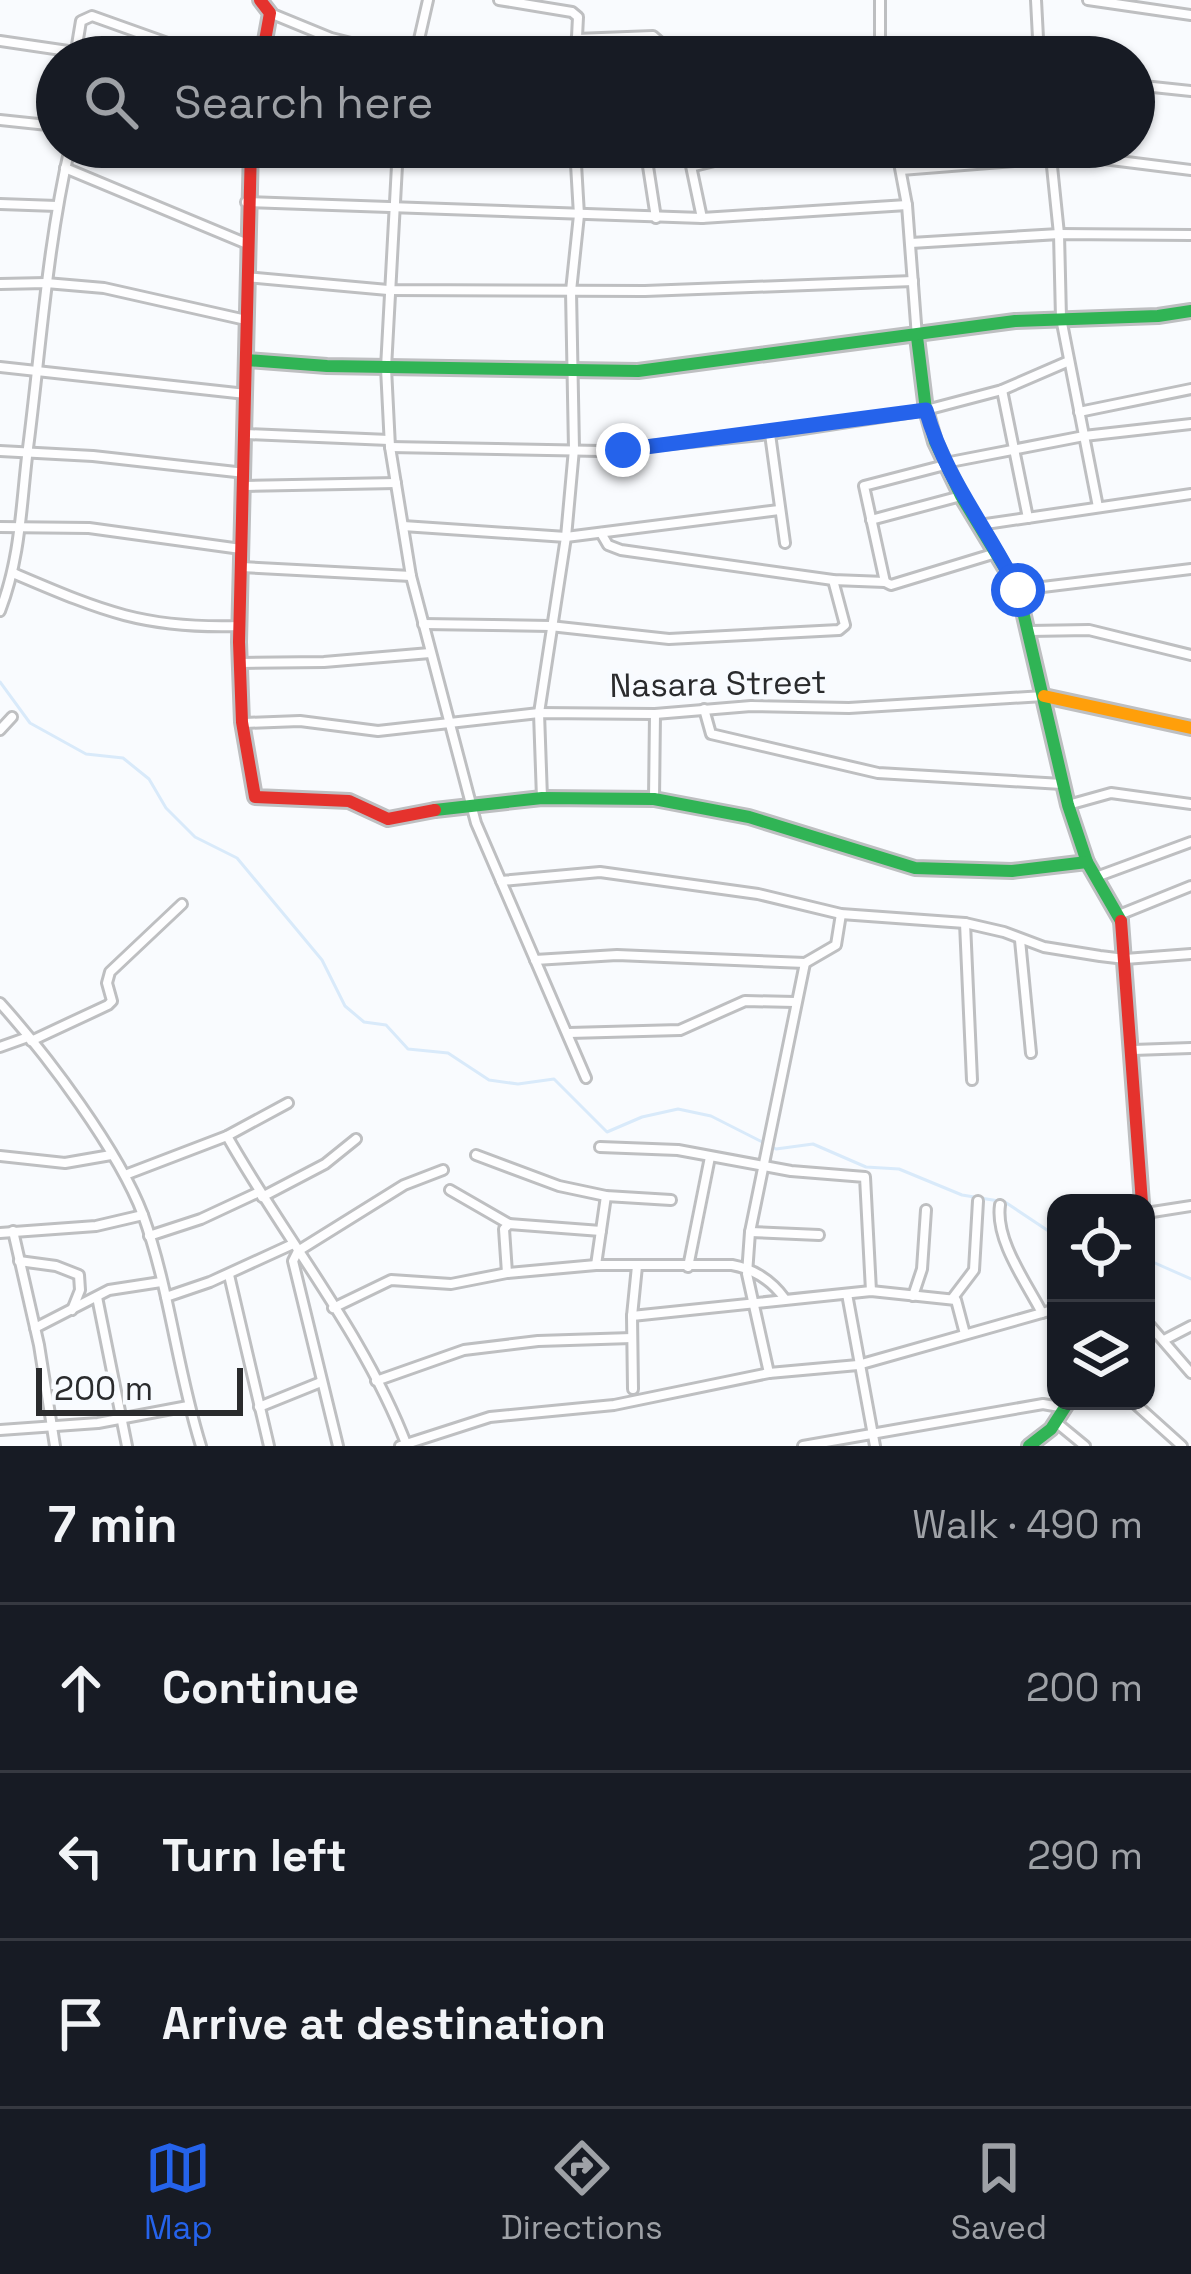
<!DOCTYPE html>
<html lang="en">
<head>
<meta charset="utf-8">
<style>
	:root { --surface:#171b24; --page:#242831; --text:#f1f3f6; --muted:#9ea1a6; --line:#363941; --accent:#2563eb }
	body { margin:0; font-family:"Space Grotesk",sans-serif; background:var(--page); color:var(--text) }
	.controls { position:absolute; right:36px; bottom:36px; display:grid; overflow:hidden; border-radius:24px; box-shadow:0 3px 9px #0004 }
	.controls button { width:108px; height:108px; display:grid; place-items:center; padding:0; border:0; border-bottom:3px solid var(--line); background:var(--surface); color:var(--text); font:60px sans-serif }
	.scale { position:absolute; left:36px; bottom:30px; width:207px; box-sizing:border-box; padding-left:12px; border:6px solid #2a2b2d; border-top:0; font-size:33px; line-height:42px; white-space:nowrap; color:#2a2b2d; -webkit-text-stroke:9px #f8fbff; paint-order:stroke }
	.stop { position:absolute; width:36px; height:36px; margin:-27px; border:9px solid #2563eb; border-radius:50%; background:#fff }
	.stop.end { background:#2563eb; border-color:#fff; box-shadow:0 3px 12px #0008 }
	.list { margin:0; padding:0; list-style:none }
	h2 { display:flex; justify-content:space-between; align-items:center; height:156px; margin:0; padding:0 48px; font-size:51px }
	h2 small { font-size:39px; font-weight:400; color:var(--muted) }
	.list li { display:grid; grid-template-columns:78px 1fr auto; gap:36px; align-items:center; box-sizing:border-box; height:168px; padding:0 48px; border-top:3px solid var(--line) }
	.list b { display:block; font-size:45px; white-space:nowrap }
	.list em { font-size:39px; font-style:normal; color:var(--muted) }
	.icon { flex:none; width:66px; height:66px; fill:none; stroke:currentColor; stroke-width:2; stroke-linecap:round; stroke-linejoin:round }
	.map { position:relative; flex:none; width:1191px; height:1446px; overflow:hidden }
	.search { position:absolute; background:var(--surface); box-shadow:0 3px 9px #0004; left:36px; right:36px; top:36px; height:132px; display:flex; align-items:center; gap:30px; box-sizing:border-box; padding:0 42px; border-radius:66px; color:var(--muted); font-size:45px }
	.sheet { height:660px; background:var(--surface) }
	nav { display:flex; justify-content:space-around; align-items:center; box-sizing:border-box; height:168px; border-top:3px solid var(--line); background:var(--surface); font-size:33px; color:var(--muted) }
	nav a { display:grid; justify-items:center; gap:6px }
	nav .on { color:var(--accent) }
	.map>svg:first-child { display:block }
</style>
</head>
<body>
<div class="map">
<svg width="1191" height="1446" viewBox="0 0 1191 1446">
	<rect width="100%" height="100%" fill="#f9fbfe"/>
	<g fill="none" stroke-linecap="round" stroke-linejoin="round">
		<g stroke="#d9eafa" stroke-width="3">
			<path d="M0 682 30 723 86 754 123 758 149 779 166 808 195 837 237 858 322 960 345 1006 364 1022 386 1025 408 1049 448 1053 489 1080 518 1084 554 1079 607 1132 642 1117 678 1109 711 1116 776 1149 813 1144 866 1167 899 1169 962 1195 1005 1202 1056 1236"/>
			<path d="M1146 1259 1191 1279"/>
		</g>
		<defs>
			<g id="street">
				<path d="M499 0 572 12 578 17 576 57"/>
				<path d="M1036 0 1039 57"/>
				<path d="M1088 0 1191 15"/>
				<path d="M270 13 331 38 407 57"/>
				<path d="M576 39 653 36 661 43 664 57"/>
				<path d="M0 41 75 52"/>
				<path d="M75 57 81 21 92 16 207 57"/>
				<path d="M415 57 428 0"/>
				<path d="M880 57V0"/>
				<path d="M1134 85 1191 91"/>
				<path d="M0 120 57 126"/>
				<path d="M222 147 251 156"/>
				<path d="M398 147 386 368 390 447 411 576 476 823 586 1078"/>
				<path d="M645 147 656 218"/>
				<path d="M687 147 702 218"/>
				<path d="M896 147 907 205 917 337"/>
				<path d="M1050 147 1059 234 1061 318 1098 507"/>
				<path d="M694 166 771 147"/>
				<path d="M65 168 245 243"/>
				<path d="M901 170 1079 156 1191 170"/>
				<path d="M246 202 702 218 907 205"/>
				<path d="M0 204 57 206"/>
				<path d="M911 243 1059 234 1191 235"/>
				<path d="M246 277 388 290 645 291 913 281"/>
				<path d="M0 284 46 283 104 288 246 320"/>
				<path d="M0 367 246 394"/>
				<path d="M1002 390 1028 518"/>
				<path d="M1079 412 1191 389"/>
				<path d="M246 434 389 440"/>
				<path d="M770 434 785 543"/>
				<path d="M390 447 600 451 770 434 926 410 1002 390 1069 361"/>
				<path d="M0 451 93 456 245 473"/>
				<path d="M945 463 1084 436 1191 424"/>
				<path d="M945 465 864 486 885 582 891 585 996 553"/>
				<path d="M245 486 396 483"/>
				<path d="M871 520 961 496"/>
				<path d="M979 525 1191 494"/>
				<path d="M403 526 566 537 779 510"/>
				<path d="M0 527 89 528 241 549"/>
				<path d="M601 533 608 545 621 550 833 580 885 582"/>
				<path d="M242 567 411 576"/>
				<path d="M13 573C100 610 142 629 239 626"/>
				<path d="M1018 590 1191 569"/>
				<path d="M0 611C21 557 21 504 28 448 41 347 47 246 70 147"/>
				<path d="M423 624 550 626 669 639 839 630 845 625 833 580"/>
				<path d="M1029 631 1089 630 1191 655"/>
				<path d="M240 663 324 662 430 653"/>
				<path d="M704 709 711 734 878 773 1062 784"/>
				<path d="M245 723 300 721 378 731 539 713 655 714 751 706 849 708 1044 696"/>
				<path d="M0 730 12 717"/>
				<path d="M542 798 539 713 566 537 574 449 571 291 579 215 575 147"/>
				<path d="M654 799 655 714"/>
				<path d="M1068 805 1111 793 1191 804"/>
				<path d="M1096 877 1191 842"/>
				<path d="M501 881 600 872 758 894 841 914 965 923 1004 932 1044 947 1100 956 1125 959 1191 954"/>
				<path d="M1119 915 1191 886"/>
				<path d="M965 923 972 1080"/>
				<path d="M1020 940 1031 1053"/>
				<path d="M535 960 617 955 805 963 836 945 841 914"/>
				<path d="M0 1003C47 1055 119 1151 143 1215 170 1290 177 1370 201 1446"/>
				<path d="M569 1033 680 1030 745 1001 795 1002"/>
				<path d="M31 1041 108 1005 112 1001 107 983 110 972 182 904"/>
				<path d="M0 1047 28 1037"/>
				<path d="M1133 1050 1191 1048"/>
				<path d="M227 1136C285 1239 365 1335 407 1446"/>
				<path d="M600 1147 678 1150 791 1171 865 1177 871 1291"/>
				<path d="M476 1155 559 1186 606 1196 671 1200"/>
				<path d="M0 1156 65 1163 111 1155"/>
				<path d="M125 1175 227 1136 288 1103"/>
				<path d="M450 1190 509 1224"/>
				<path d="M262 1197 325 1164 356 1139"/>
				<path d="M1000 1205C995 1240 1026 1282 1042 1313"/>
				<path d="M1146 1213 1191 1206"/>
				<path d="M13 1231 39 1345 55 1446"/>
				<path d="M750 1232 819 1235"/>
				<path d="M0 1233 96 1226 143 1215"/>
				<path d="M149 1236 201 1219 259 1192"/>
				<path d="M19 1261 56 1266 79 1275 80 1290 72 1310"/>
				<path d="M596 1265 606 1196"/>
				<path d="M688 1267 710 1157"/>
				<path d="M507 1273 504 1229 509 1224 601 1231"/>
				<path d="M229 1275 269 1446"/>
				<path d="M847 1294 875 1446"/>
				<path d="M913 1296 922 1269 926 1210"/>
				<path d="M97 1297 127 1446"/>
				<path d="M166 1297 210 1282 293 1244"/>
				<path d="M952 1299 974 1270 978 1201"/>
				<path d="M333 1308 391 1280 451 1284 507 1273 596 1265H732C754 1269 772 1281 785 1299"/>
				<path d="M632 1316 871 1291 956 1300 965 1334"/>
				<path d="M1146 1321 1191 1373"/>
				<path d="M35 1328 109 1290 161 1282"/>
				<path d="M1164 1340 1191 1326"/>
				<path d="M769 1373 747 1274 750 1232 805 963"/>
				<path d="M376 1381 464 1350 538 1341 632 1338"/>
				<path d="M633 1389 632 1316 637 1266"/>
				<path d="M1132 1401 1182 1446"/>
				<path d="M259 1407 321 1382"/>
				<path d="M1057 1423 1085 1446"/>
				<path d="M0 1430 98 1423 188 1406"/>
				<path d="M338 1446 293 1261 298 1251 404 1185 443 1170"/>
				<path d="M400 1446 490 1417 614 1405 769 1373 858 1365 1056 1309"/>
				<path d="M803 1446 1043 1404 1065 1408"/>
			</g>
			<g id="fast">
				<path d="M917 337 926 410 935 442 961 496 1018 590 1068 805 1087 862 1121 921"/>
				<path d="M247 360 327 366 638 371 1015 321 1158 316 1191 311"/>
				<path d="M435 810 542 798 654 799 749 817 915 868 1012 871 1087 862"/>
				<path d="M1029 1446 1051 1429 1069 1401"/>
			</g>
			<path id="slow" d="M1044 696 1191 728"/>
			<g id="jam">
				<path d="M260 0 270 13 262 57"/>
				<path d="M251 147 239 642 242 722 255 797 349 801 388 819 435 810"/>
				<path d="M1121 921 1142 1203"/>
			</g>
		</defs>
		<use href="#street" stroke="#bebfc1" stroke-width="14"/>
		<use href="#fast" stroke="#bebfc1" stroke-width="18"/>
		<use href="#slow" stroke="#bebfc1" stroke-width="18"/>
		<use href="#jam" stroke="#bebfc1" stroke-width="18"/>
		<use href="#street" stroke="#fefeff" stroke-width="8"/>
		<use href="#fast" stroke="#30b455" stroke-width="12"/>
		<use href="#slow" stroke="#ff9f0a" stroke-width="12"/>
		<use href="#jam" stroke="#e5322d" stroke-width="12"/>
	</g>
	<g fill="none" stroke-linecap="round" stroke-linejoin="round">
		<path stroke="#2563eb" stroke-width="15" d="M623 450 926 410C946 480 987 527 1018 590"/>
	</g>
	<g text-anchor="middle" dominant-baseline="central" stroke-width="10" stroke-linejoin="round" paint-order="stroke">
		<g font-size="33" fill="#2a2b2d" stroke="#f8fbff">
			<text transform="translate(718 684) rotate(-1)">Nasara Street</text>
		</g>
	</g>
</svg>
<div class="controls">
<button><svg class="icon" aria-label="locate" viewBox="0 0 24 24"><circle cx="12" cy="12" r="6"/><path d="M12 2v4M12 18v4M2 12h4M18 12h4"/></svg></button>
<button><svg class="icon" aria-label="layers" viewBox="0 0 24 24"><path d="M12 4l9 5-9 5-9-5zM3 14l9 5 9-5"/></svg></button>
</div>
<div class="scale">200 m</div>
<div class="stop" style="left:1018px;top:590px"></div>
<div class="stop end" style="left:623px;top:450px"></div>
<div class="search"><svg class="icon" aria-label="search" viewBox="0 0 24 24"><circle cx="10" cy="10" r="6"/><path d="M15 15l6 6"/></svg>Search here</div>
</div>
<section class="sheet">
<h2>7 min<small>Walk · 490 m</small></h2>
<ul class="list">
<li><svg class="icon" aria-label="ahead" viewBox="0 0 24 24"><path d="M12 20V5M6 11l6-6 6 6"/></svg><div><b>Continue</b></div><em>200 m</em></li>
<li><svg class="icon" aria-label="left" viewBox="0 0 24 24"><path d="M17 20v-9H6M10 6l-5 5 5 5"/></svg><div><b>Turn left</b></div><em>290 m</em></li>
<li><svg class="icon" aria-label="arrive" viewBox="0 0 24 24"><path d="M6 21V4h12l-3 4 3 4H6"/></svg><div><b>Arrive at destination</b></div></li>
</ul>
</section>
<nav>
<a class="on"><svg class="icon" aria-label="map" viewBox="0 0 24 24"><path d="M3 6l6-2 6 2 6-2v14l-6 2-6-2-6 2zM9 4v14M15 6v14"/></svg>Map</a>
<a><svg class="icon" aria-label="directions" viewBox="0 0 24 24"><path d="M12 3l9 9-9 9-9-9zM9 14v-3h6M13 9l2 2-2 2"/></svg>Directions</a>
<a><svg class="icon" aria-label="saved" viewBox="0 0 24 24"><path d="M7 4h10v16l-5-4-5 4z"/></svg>Saved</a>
</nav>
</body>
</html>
